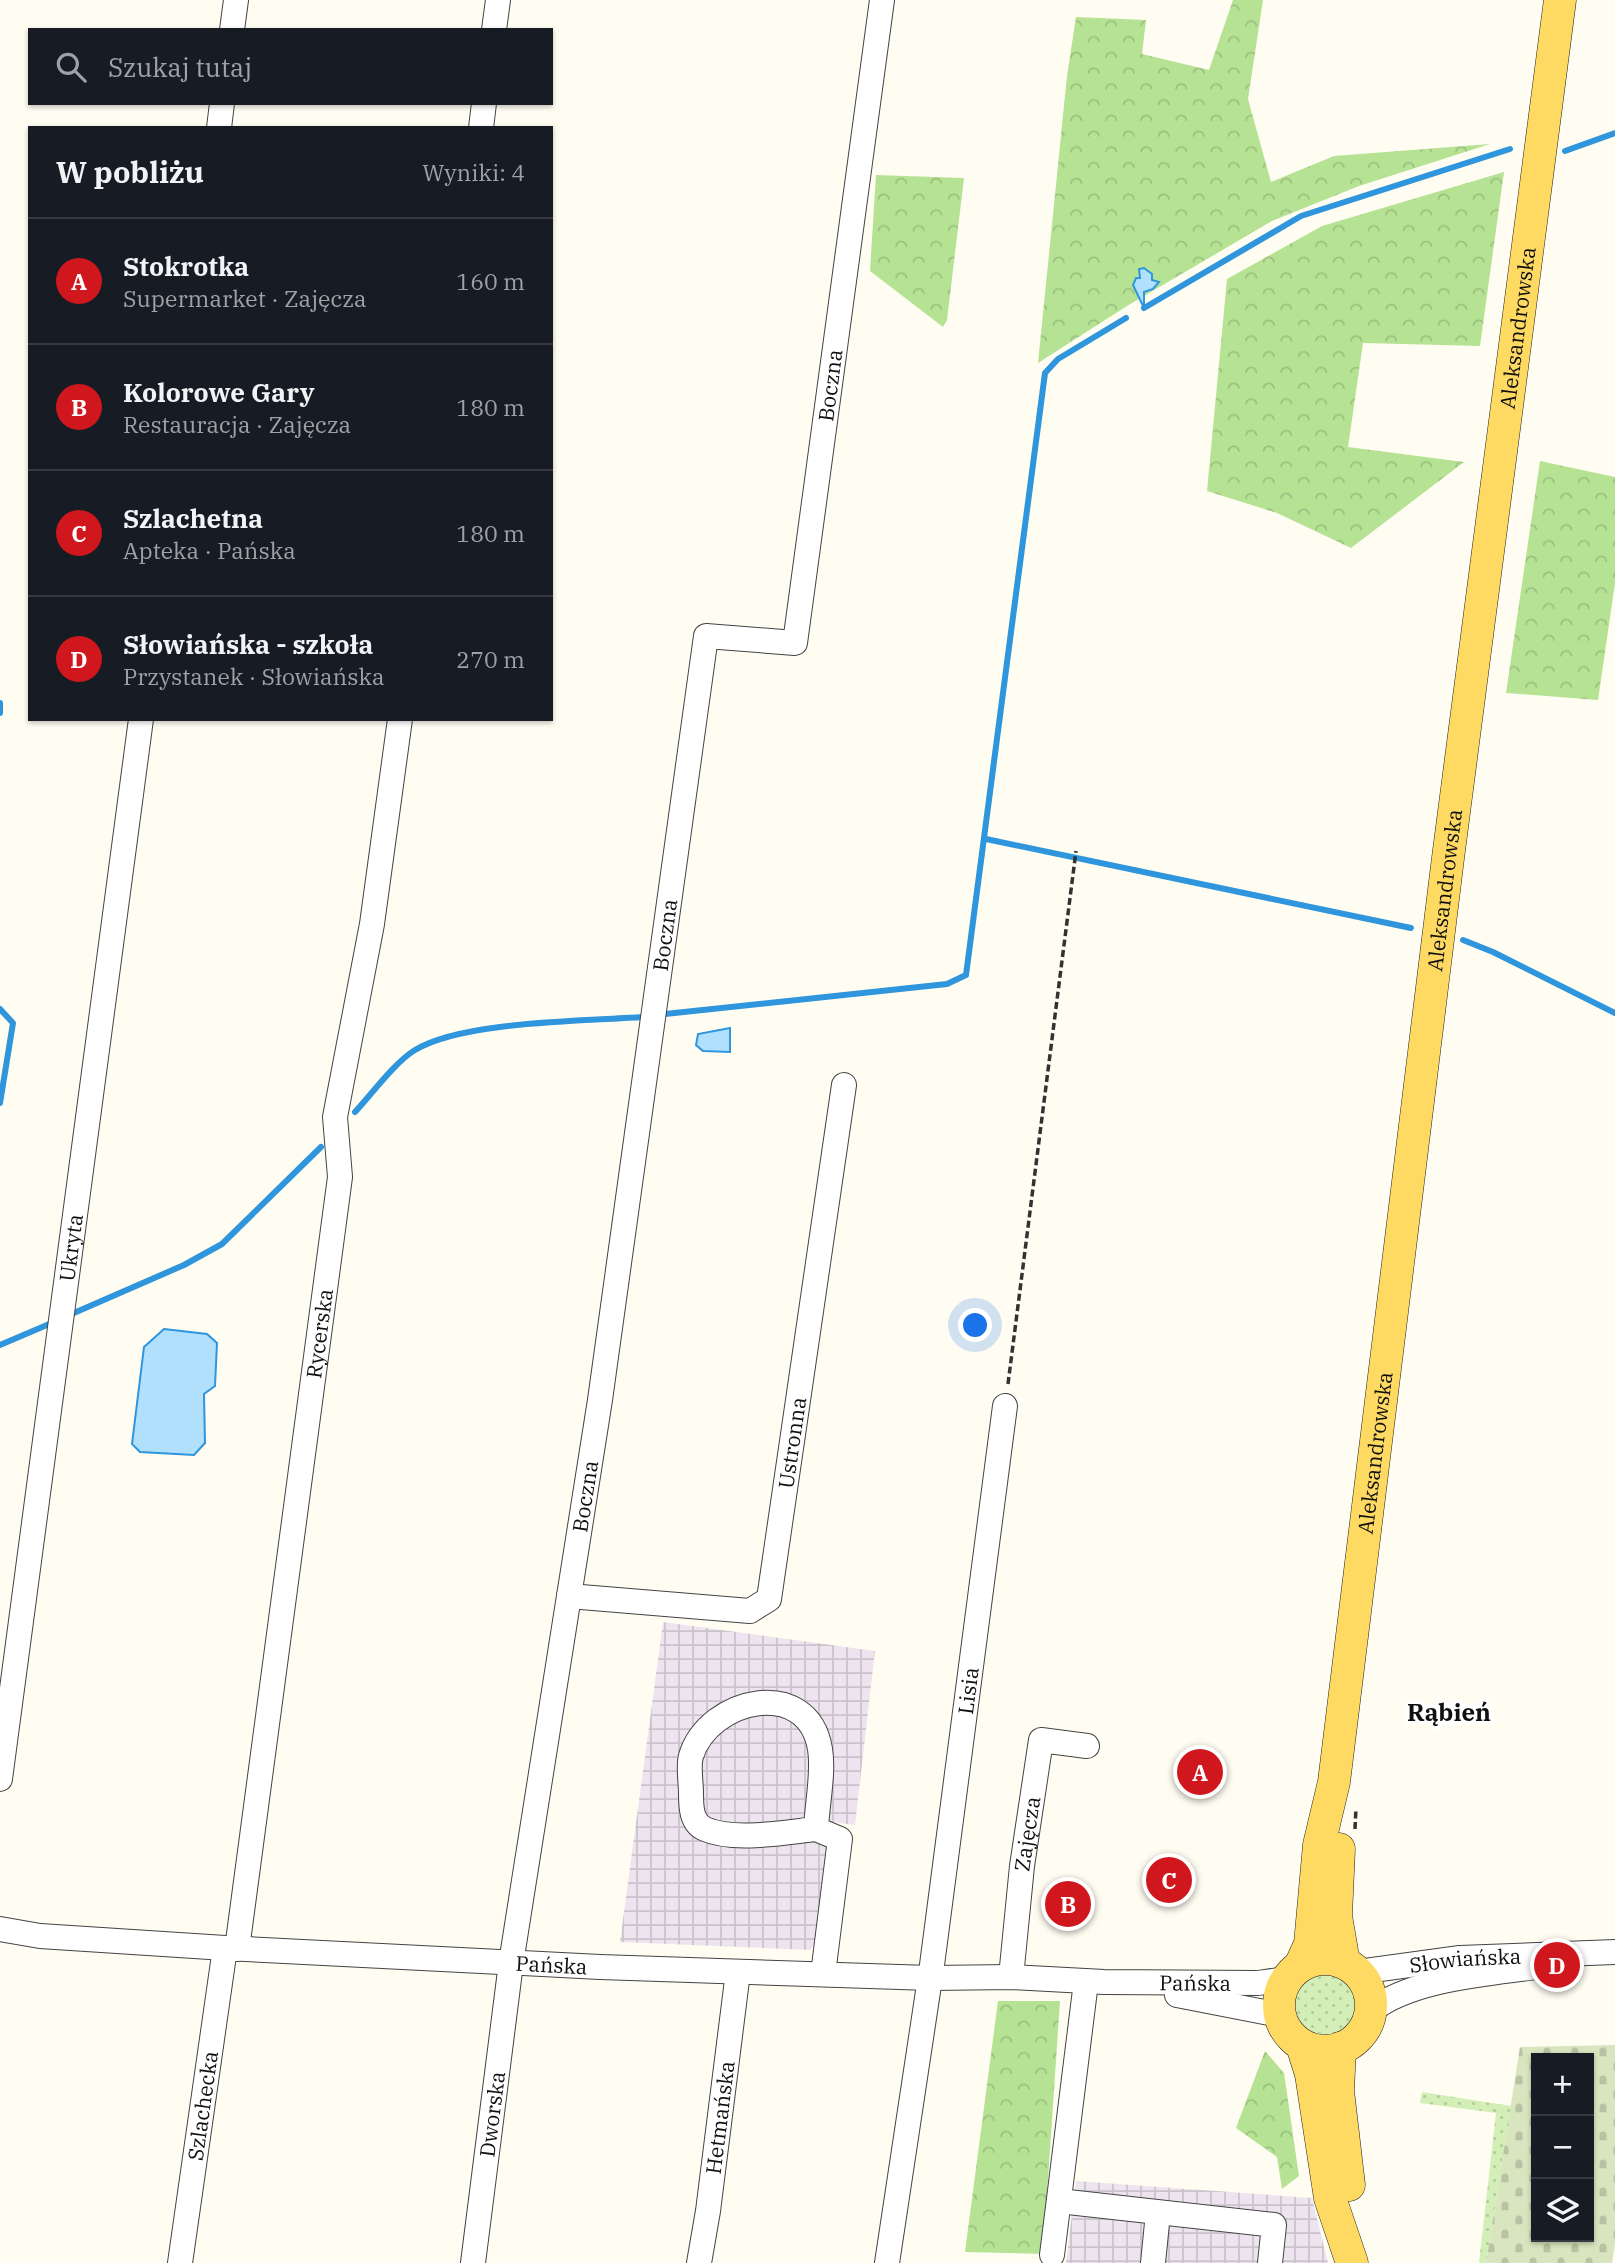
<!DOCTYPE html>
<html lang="pl">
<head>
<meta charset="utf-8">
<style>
	:root { --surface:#171b24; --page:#242831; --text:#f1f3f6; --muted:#9ea1a6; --line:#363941; --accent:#d1171e }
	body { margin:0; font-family:"IBM Plex Serif",serif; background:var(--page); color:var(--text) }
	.controls { position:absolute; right:21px; bottom:21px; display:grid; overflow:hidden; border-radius:0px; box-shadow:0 2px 5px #0004 }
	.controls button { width:63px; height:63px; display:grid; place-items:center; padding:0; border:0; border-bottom:2px solid var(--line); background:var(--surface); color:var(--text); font:35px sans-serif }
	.you { position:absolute; left:976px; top:1326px; width:24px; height:24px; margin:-18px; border:5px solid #fff; border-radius:50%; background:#1a73e8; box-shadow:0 0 0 10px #1a73e833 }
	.badge { display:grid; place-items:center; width:46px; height:46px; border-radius:50%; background:var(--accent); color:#fff; font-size:23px; font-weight:700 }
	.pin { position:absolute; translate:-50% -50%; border:4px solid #fff; box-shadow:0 2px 7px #0006 }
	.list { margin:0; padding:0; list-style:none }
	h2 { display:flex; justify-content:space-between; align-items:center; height:91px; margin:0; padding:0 28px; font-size:30px }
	h2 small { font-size:23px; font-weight:400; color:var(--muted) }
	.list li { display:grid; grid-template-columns:46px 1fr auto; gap:21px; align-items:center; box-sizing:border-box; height:126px; padding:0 28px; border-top:2px solid var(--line) }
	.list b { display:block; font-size:26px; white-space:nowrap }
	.list p { margin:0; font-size:23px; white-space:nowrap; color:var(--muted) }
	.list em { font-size:23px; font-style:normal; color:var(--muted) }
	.icon { flex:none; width:38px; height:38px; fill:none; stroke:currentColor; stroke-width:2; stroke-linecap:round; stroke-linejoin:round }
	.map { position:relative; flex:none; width:1615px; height:2263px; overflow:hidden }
	.search { position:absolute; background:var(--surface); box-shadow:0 2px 5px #0004; left:28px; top:28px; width:525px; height:77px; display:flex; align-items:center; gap:18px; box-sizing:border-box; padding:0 24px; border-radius:0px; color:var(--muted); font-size:26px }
	.panel { position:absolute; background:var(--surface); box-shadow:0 2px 5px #0004; left:28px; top:126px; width:525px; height:595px; border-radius:0px }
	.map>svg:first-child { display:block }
</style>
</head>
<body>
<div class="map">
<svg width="1615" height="2263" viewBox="0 0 1615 2263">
	<defs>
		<pattern id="industrial-grid" width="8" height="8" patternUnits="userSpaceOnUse" patternTransform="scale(1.75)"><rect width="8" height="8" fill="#eee4ef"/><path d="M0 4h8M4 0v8" fill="none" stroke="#cbc3cc"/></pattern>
		<pattern id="grass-dots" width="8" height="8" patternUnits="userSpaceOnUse" patternTransform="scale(1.75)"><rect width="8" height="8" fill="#d3efb7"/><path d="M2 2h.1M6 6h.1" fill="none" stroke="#b4cc9c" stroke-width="1.8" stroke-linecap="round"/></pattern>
		<pattern id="forest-crowns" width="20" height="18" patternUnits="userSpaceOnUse" patternTransform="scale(1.75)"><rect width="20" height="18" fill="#b6e294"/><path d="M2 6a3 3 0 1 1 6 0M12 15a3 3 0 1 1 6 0" fill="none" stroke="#9bc17f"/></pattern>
		<pattern id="cemetery-stones" width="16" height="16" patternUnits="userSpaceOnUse" patternTransform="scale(1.75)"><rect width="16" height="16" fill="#d8e5bf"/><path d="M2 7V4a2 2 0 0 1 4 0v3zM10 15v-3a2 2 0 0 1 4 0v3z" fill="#b8c3a3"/></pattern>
	</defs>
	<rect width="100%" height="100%" fill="#fffdf2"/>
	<g fill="url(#industrial-grid)">
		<path d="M663 1622 875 1651 855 1825 823 1821 829 1848 820 1938 810 1950 620 1942Z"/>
		<path d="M1076 2181 1312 2198 1328 2263H1066Z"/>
	</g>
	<g fill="url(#grass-dots)">
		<circle cx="1326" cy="2004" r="31"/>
		<path d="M1422 2092 1511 2106 1486 2263H1479L1496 2113 1420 2103Z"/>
	</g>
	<g fill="url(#forest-crowns)">
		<path d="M1233 0H1263L1248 99 1271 182 1334 156 1490 144 1359 186 1272 221 1127 306 1038 363 1067 76 1076 17 1146 20 1142 54 1209 70Z"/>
		<path d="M1504 172 1480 346 1363 343 1348 447 1464 462 1351 548 1277 513 1207 491 1227 279 1322 226Z"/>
		<path d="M876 175 964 178 947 320 943 327 870 271Z"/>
		<path d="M1540 461 1615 477V583L1598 700 1506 693Z"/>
		<path d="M998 2001H1060L1043 2254 965 2252Z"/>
		<path d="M1265 2051 1284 2073 1299 2176 1282 2189 1277 2157 1236 2128Z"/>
	</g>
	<path fill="url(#cemetery-stones)" fill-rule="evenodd" d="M1615 2045V2243L1612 2263H1486L1520 2047ZM1536 2058H1589V2237H1536Z"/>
	<g fill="#b1e0fd" stroke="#2f95dc" stroke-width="2">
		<path d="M1144 268 1152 274V280L1159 282 1153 289 1144 292V308L1133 285 1136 278H1140L1139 269Z"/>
		<path d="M730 1028V1052L703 1051 696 1045 698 1034Z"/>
		<path d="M164 1329 207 1334 217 1343 215 1386 204 1394 205 1443 194 1455 140 1452 132 1444 144 1347Z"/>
	</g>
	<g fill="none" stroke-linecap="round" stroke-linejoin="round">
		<g stroke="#2f95dc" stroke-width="6">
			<path d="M1565 151 1615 133"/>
			<path d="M1144 308 1301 216 1510 149"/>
			<path d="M0 703V713"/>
			<path d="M986 839 1411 928"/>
			<path d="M1463 940 1493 952 1615 1013"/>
			<path d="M0 1009 13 1023 0 1103"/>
			<path d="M665 1014 947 984 966 975 1045 373 1058 359 1126 318"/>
			<path d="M355 1112C371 1095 395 1062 415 1050 462 1021 586 1021 643 1017"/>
			<path d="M67 1316 184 1265 222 1244 321 1147"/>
			<path d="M0 1345 54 1322"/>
		</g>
		<defs>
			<g id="minor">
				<path d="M232 30 236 0"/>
				<path d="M494 30 498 0"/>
				<path d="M219 128 222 103"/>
				<path d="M481 128 484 103"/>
				<path id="s1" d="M569 1596 750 1611 769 1599 844 1085"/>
				<path id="s2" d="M0 1779 141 719"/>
				<path d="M816 1829C786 1832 734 1842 705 1829 691 1823 691 1806 691 1793 691 1782 688 1766 691 1756 709 1698 808 1676 820 1749 824 1773 817 1804 816 1829L840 1839 823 1974"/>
				<path id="s3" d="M0 1929 40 1936 225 1948 600 1967 930 1978 1011 1977 1104 1982 1258 1983 1286 1979"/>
				<path id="s4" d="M237 1949 340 1177 335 1117 372 924 400 719"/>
				<path id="s5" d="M1358 1972 1460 1958 1615 1952"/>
				<path id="s6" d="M1011 1977 1022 1866 1041 1740 1087 1746"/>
				<path d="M1177 1995 1280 2015"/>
				<path d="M1371 2011C1411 1979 1487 1974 1537 1967"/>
				<path d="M1059 2201 1274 2225 1270 2263"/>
				<path d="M1052 2255 1086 1982"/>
				<path id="s7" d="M180 2263 225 1948"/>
				<path id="s8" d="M473 2263 511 1963 600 1400 706 636 795 643 882 0"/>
				<path id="s9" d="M699 2263 708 2211 738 1972"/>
				<path id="s10" d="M887 2263 932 1965 1005 1406"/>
				<path d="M1153 2263 1158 2213"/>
			</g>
			<g id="major">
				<path d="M1339 1849 1336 1916 1344 1963"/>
				<circle cx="1325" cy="2005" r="46"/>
				<path id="s11" d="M1300 1966 1310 1944 1319 1845 1334 1782 1448 858 1560 0"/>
				<path d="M1302 2045 1311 2074 1330 2198 1352 2263"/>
				<path d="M1340 2048 1338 2091 1349 2185"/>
			</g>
		</defs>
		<use href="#minor" stroke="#434343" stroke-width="26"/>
		<use href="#major" stroke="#212121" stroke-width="33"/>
		<g stroke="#323232" stroke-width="3.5" stroke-dasharray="7 3.5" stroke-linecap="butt">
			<path d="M1008 1384 1076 851"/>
			<path d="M1355 1829 1356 1808"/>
		</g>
		<use href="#minor" stroke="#fff" stroke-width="24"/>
		<use href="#major" stroke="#ffda62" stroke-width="32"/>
	</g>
	<g text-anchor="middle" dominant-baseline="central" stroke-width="7" stroke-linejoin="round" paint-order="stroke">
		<g font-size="21" fill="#101010" stroke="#fff">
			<text stroke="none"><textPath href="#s11" startOffset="1654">Aleksandrowska</textPath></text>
			<text stroke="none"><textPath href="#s8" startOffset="1993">Boczna</textPath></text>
			<text stroke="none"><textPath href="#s11" startOffset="1087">Aleksandrowska</textPath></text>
			<text stroke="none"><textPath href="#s8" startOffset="1342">Boczna</textPath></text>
			<text stroke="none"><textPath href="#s2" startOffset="536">Ukryta</textPath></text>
			<text stroke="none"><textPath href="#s4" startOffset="621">Rycerska</textPath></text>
			<text stroke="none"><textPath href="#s1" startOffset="362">Ustronna</textPath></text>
			<text stroke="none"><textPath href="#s11" startOffset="520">Aleksandrowska</textPath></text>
			<text stroke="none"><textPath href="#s8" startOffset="775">Boczna</textPath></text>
			<text stroke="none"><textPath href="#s10" startOffset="578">Lisia</textPath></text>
			<text stroke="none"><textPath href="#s6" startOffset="144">Zajęcza</textPath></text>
			<text stroke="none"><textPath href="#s5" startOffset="108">Słowiańska</textPath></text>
			<text stroke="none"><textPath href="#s3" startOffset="553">Pańska</textPath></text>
			<text stroke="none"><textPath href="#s3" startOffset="1197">Pańska</textPath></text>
			<text stroke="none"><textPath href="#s7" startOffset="159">Szlachecka</textPath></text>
			<text stroke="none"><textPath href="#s8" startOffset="150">Dworska</textPath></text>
			<text stroke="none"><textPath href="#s9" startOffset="147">Hetmańska</textPath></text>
		</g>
		<g font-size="24" font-weight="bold" fill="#101010" stroke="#fff">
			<text x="1449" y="1712">Rąbień</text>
		</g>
	</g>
</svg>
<div class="controls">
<button>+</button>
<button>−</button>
<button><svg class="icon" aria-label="layers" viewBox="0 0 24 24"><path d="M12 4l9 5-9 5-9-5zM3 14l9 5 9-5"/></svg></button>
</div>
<div class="you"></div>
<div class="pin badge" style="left:1200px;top:1772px">A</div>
<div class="pin badge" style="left:1068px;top:1904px">B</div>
<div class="pin badge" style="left:1169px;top:1880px">C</div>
<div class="pin badge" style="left:1557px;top:1965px">D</div>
<div class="search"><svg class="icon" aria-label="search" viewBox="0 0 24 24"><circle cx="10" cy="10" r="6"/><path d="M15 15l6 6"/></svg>Szukaj tutaj</div>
<section class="panel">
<h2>W pobliżu<small>Wyniki: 4</small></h2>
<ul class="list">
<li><span class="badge">A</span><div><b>Stokrotka</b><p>Supermarket · Zajęcza</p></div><em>160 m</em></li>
<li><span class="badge">B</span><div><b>Kolorowe Gary</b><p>Restauracja · Zajęcza</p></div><em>180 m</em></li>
<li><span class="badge">C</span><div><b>Szlachetna</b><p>Apteka · Pańska</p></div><em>180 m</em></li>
<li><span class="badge">D</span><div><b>Słowiańska - szkoła</b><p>Przystanek · Słowiańska</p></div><em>270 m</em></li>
</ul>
</section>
</div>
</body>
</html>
